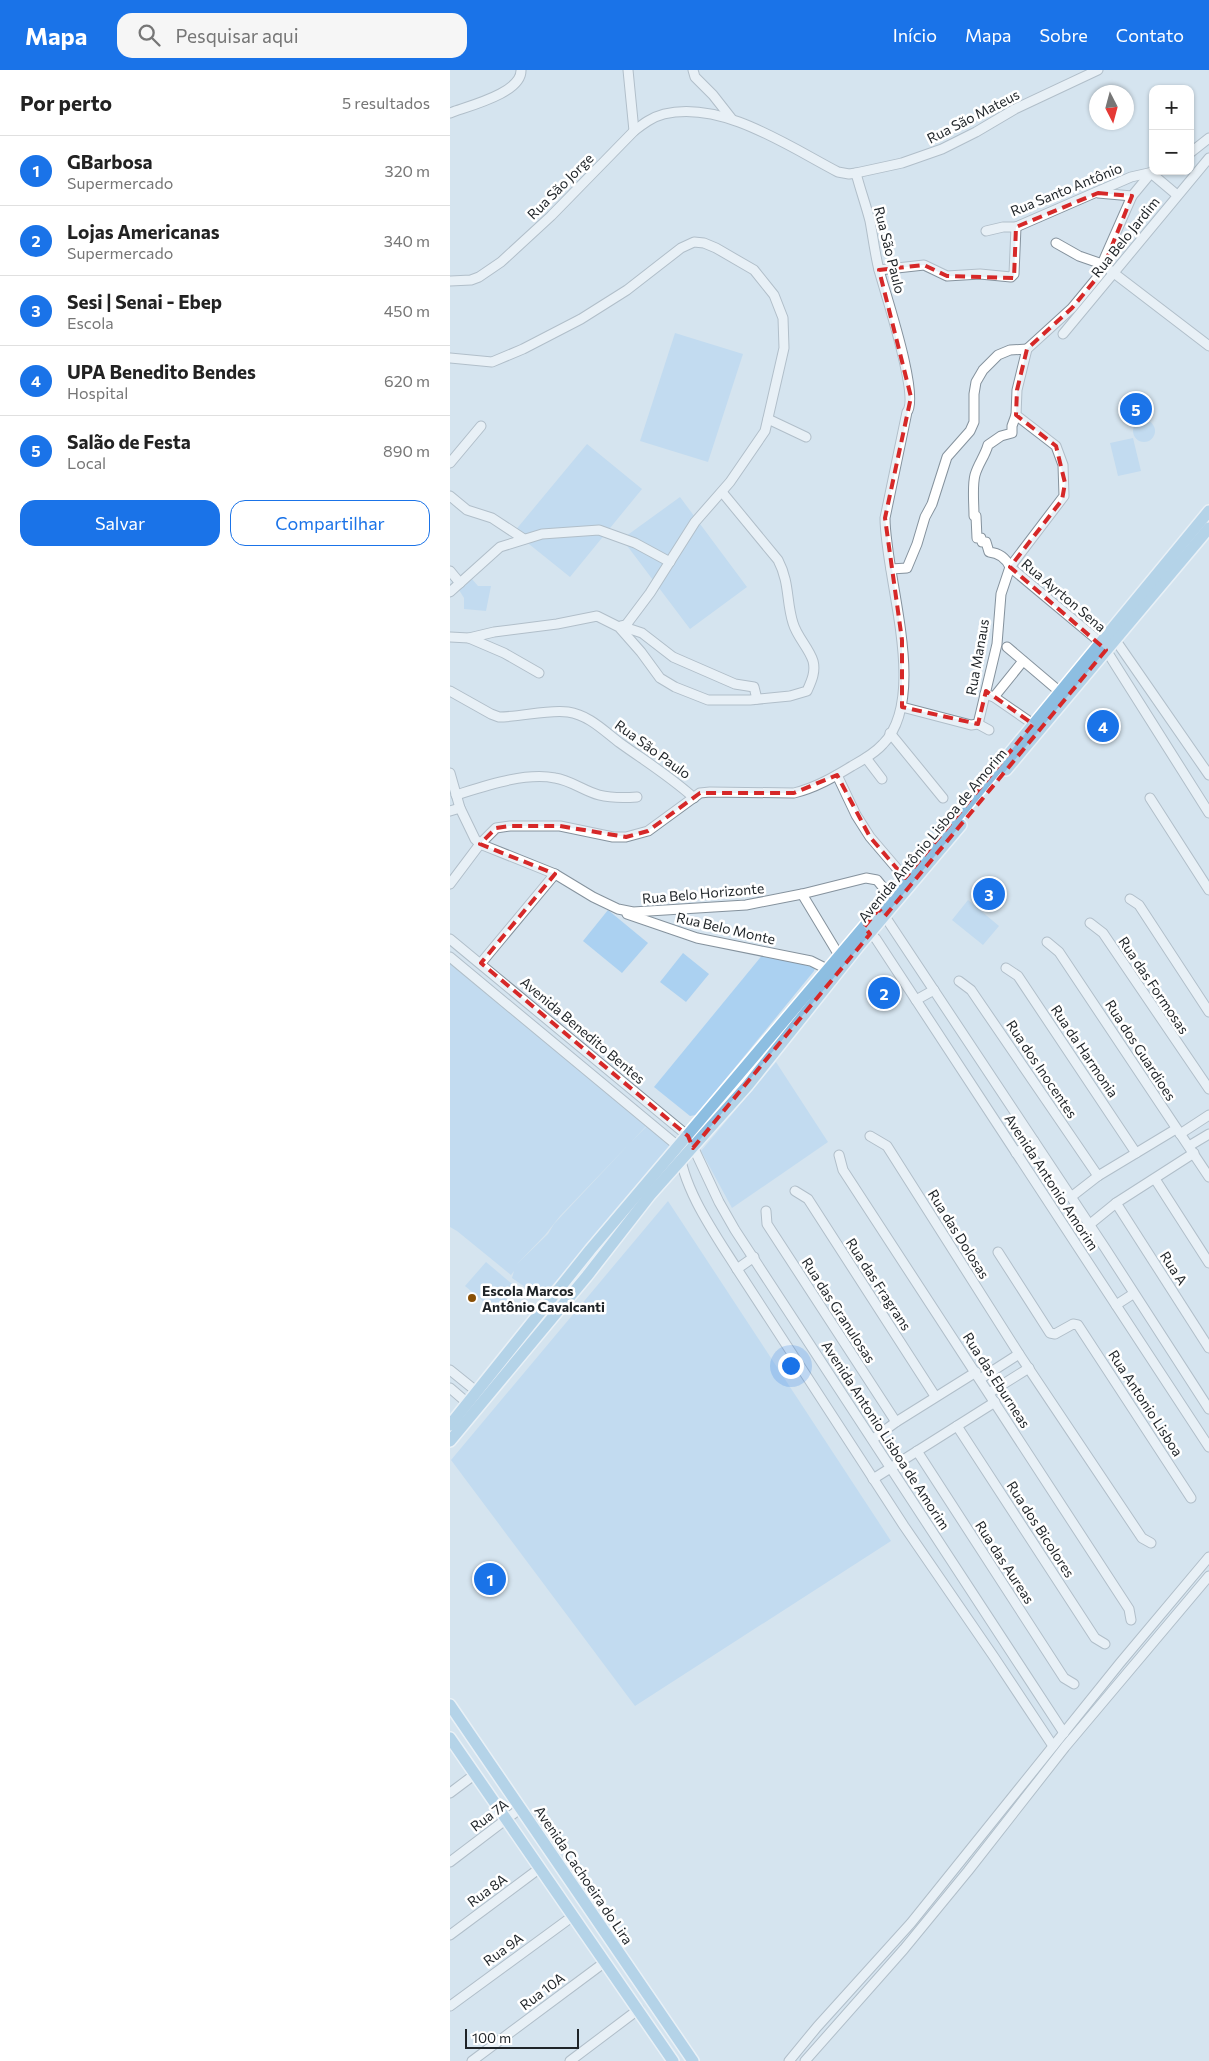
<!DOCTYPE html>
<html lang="pt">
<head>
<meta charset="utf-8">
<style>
	:root { --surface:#fff; --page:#f6f6f6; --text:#222; --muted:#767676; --line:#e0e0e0; --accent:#1a73e8 }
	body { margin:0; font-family:Commissioner,sans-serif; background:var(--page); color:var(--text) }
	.controls { position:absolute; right:15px; top:15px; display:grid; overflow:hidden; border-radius:10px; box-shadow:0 1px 4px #0004 }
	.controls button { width:45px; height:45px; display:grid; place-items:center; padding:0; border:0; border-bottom:1px solid var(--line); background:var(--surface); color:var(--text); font:25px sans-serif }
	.compass { position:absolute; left:639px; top:15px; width:45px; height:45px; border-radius:50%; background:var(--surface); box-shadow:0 1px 4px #0004; rotate:174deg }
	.scale { position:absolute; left:15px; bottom:12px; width:114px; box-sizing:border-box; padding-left:5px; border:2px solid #1f2428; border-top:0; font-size:14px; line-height:18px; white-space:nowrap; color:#1f2428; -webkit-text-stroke:4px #fff; paint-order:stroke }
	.you { position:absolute; left:340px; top:1295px; width:18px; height:18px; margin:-12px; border:4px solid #fff; border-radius:50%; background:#1a73e8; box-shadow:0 0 0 8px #1a73e833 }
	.badge { display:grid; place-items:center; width:32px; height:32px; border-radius:50%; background:var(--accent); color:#fff; font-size:16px; font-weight:700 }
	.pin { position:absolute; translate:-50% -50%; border:2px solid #fff; box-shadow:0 1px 5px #0006 }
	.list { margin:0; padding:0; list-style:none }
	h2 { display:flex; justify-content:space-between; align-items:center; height:65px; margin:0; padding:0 20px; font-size:21px }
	h2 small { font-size:16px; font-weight:400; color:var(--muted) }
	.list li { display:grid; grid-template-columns:32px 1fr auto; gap:15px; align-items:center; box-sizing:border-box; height:70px; padding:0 20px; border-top:1px solid var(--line) }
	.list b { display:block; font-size:19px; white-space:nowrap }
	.list p { margin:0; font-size:16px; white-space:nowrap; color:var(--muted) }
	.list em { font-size:16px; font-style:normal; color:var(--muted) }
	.actions { display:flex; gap:10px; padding:15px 20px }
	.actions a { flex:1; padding:11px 0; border:1px solid var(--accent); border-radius:15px; text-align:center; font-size:18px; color:var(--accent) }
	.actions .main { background:var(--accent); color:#fff }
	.icon { flex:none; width:28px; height:28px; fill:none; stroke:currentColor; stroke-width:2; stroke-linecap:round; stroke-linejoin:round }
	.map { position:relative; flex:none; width:759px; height:1991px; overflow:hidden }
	header { display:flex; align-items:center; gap:30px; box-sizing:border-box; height:70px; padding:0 25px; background:var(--accent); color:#fff }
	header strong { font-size:24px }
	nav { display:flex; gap:28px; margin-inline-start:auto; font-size:18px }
	.search { width:350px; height:45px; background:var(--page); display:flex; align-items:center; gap:12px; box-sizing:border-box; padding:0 18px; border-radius:15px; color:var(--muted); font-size:19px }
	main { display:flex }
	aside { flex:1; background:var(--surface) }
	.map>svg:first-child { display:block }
</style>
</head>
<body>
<header>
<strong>Mapa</strong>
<div class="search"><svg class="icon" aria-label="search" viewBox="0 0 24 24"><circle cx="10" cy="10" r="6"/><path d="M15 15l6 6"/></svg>Pesquisar aqui</div>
<nav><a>Início</a><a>Mapa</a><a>Sobre</a><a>Contato</a></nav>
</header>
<main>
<aside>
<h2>Por perto<small>5 resultados</small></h2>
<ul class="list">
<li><span class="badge">1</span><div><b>GBarbosa</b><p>Supermercado</p></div><em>320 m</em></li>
<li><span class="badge">2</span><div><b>Lojas Americanas</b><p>Supermercado</p></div><em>340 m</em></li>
<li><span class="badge">3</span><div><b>Sesi | Senai - Ebep</b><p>Escola</p></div><em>450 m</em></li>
<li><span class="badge">4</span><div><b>UPA Benedito Bendes</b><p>Hospital</p></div><em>620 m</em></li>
<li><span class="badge">5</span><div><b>Salão de Festa</b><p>Local</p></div><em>890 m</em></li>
</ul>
<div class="actions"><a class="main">Salvar</a><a>Compartilhar</a></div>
</aside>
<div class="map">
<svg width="759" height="1991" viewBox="0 0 759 1991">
	<rect width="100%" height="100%" fill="#d6e4ef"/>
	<g fill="#abd1f1" fill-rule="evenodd">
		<path d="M225 263 293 284 258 392 190 371Z"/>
		<circle cx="694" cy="361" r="11"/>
		<path d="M683 368 691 401 668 406 660 373Z"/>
		<path d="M137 374 192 419 120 507 64 462Z"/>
		<path d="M230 427 297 517 240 559 172 469Z"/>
		<path d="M22 509 28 516H41L36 541 14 539V528L9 520Z"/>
		<path d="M518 830 549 856 533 875 502 850Z"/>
		<path d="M158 840 198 873 172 903 133 871Z"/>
		<path d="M233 883 259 904 236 932 210 912Z"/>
		<path d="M314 883 365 898 364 901 246 1045 240 1046 204 1017Z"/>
		<path d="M0 892 99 975 199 1053 181 1072 201 1052 225 1075 91 1228 62 1208 64 1201 61 1205 7 1161 0 1157ZM179 1074 104 1154 98 1164 67 1194 95 1165 110 1146Z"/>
		<path d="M326 992 378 1072 282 1138 251 1081Z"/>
		<path d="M218 1131 441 1471 185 1636 1 1390Z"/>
		<path d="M36 1192 68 1219 47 1243 15 1216Z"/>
	</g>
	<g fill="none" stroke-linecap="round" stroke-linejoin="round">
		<defs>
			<g id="minor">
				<path d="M178 0 184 61"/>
				<path d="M243 0 245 7 263 25 281 48"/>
				<path d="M0 43C18 36 72 23 71 0"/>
				<path d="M740 83 759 68"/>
				<path d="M406 103 452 93 492 79 526 62 565 39 648 0"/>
				<path d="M648 123 682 126"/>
				<path d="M536 161 553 157H566L681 107 703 102"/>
				<path d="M606 173 629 186 652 194 759 276"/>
				<path d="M429 200 474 195 497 206 530 204 561 207 564 204 566 157"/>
				<path d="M0 211 21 210 29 207 51 192 101 146 184 61C193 54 202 47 214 44 272 30 338 76 388 102L399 104 406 103C410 119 416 135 420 151 423 167 425 184 429 200 435 223 470 326 457 342L435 448C435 507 479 627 433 674 425 683 413 690 402 696 384 707 365 718 344 723L260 722 250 723 198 761 176 767H163L110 756H60L46 758 30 774 0 814"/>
				<path d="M613 264 759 88"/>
				<path d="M0 288 42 292 73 279 131 249 177 220 231 178 244 172 254 173 266 178 304 200 324 225 333 248 334 278 315 361 280 412 245 452 200 523 176 555"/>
				<path d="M566 345 562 356V363L551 366 538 375C535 386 528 394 525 405 522 416 524 433 524 446H526L527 468H531L532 472H536L539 482C549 483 556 488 560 497L644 567 656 580 759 743"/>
				<path d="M318 349 356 367"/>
				<path d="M0 393 31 356"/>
				<path d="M0 426 17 440 42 448 74 469"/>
				<path d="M441 499 457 498 467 474 475 447 482 434 497 387 520 361 524 352V324L526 312 533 300 548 285 560 280 577 279"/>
				<path d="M0 501 10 513"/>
				<path d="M0 522 50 477 92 464 149 460 185 473 220 492"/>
				<path d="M171 556 176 555 180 559 192 563 223 587 285 614 304 617 307 629"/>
				<path d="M662 565 759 705"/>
				<path d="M0 567 19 568 44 562 107 554 147 546 169 557 191 582 210 608 225 617 258 630H300L340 626 357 621C361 612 366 602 363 591 359 578 347 567 343 553 336 531 340 513 328 490L272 422"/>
				<path d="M19 568 54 583 89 603"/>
				<path d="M557 577 610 622"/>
				<path d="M0 621 41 644 49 647C71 647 99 639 118 642 139 645 154 661 170 673 195 691 221 707 244 728"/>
				<path d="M535 624 544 627 583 654"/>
				<path d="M544 627 573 591"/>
				<path d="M452 637 521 655 528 654 539 660"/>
				<path d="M528 654 547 574 551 524 560 497 614 426 613 395 606 376 566 345 567 320 577 279 622 238 651 203 652 194 682 126 701 103 727 125"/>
				<path d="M440 663 493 728"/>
				<path d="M416 688 432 709"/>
				<path d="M0 703 10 738 25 769 30 774 105 804 143 827 168 839 183 842 296 835 352 824 416 808 427 810 440 826"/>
				<path d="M387 705 406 745 420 767 455 808"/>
				<path d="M6 725C35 716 75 702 105 708 120 710 134 721 149 725 161 728 175 728 187 727"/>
				<path d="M700 728 759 820"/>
				<path d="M0 741 10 738"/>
				<path d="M352 824 390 887"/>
				<path d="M680 829 689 835 759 942"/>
				<path d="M432 842 655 1178 759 1339"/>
				<path d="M177 844 247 868 361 891 379 900"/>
				<path d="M640 853 653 863 759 1019"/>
				<path d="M416 859 426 869 466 930 759 1377"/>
				<path d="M0 869 238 1066 269 1132 285 1160 614 1663"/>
				<path d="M597 872 609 882 759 1107"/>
				<path d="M0 887 229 1077C232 1118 265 1164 287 1199L454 1456 544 1587 603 1676"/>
				<path d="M31 893 105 804"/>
				<path d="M556 898 568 906 686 1083"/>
				<path d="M509 911 521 920 648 1106"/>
				<path d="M466 930 484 920"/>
				<path d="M730 1064 759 1045"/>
				<path d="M420 1066 437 1076 569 1284 692 1468 701 1473"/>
				<path d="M739 1076 759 1064"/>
				<path d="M566 1083 584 1071"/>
				<path d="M389 1085 393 1100 679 1539 681 1550"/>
				<path d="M705 1109 759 1193"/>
				<path d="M345 1121 358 1129 485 1326"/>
				<path d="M621 1127 648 1106 726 1059"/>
				<path d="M666 1133 759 1278"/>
				<path d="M316 1141 317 1154 446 1352"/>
				<path d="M639 1155 666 1133 744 1083"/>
				<path d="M548 1182 600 1263 605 1264 623 1254 628 1255 741 1428"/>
				<path d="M287 1199 304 1187"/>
				<path d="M666 1235 683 1224"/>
				<path d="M0 1300 31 1325"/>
				<path d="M530 1309 569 1284"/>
				<path d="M0 1318 21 1336"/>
				<path d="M539 1323 579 1298"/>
				<path d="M507 1356 645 1568 655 1574"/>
				<path d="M423 1369 446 1352 526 1302"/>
				<path d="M467 1381 614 1608 624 1614"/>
				<path d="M423 1409 545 1332"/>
				<path d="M0 1723 24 1705"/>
				<path d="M0 1792 71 1738"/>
				<path d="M0 1865 90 1798"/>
				<path d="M0 1936 123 1846"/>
				<path d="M22 1991 155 1892"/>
				<path d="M120 1991 189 1939"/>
				<path d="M339 1991 367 1957 461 1853 670 1593 759 1487"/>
				<path d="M355 1991 454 1879 518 1801 615 1677 759 1506"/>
			</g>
			<g id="major">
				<path d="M556 700 759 458"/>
				<path d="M0 1355 140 1180 512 741 759 441"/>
				<path d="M0 1371 137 1206 200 1125 298 1015 408 877 511 755"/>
				<path d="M0 1635 243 1991"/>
				<path d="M0 1668 223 1991"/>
			</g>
		</defs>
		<use href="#minor" stroke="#85929d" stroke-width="11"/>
		<use href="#major" stroke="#fff" stroke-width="14"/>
		<use href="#minor" stroke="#fff" stroke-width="9"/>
		<use href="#major" stroke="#8dbee1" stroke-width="11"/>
	</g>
	<path d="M0 0H759V1991H0ZM648 123 682 126 651 203 622 238 577 279 567 320 566 345 606 376 615 413 612 430 560 497 656 580 435 846 429 839 414 857 420 864 243 1078 238 1066 31 893 105 804 30 774 46 758 60 756H110L176 767 198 761 250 723H344L387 705 420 767 455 808 583 654 536 621 528 654 452 637V570L435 448 461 327 429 200 474 195 497 206 564 208 566 157Z" fill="#d6e4ef" fill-opacity=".55" fill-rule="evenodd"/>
	<path fill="none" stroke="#d62828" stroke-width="4" stroke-dasharray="10 6" stroke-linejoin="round" d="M648 123 682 126 651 203 622 238 577 279 567 320 566 345 606 376 615 413 612 430 560 497 656 580 435 846 429 839 414 857 420 864 243 1078 238 1066 31 893 105 804 30 774 46 758 60 756H110L176 767 198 761 250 723H344L387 705 420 767 455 808 583 654 536 621 528 654 452 637V570L435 448 461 327 429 200 474 195 497 206 564 208 566 157Z"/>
	<circle fill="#895006" stroke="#fff" stroke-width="2" cx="22" cy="1228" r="5"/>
	<g text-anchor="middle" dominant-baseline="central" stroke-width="5" stroke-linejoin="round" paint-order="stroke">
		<g font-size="14" fill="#1f2428" stroke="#fff">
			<text transform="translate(523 46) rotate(-27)">Rua São Mateus</text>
			<text transform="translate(110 116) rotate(-45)">Rua São Jorge</text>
			<text transform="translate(616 119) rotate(-22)">Rua Santo Antônio</text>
			<text transform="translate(675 167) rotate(-51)">Rua Belo Jardim</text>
			<text transform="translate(440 180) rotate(76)">Rua São Paulo</text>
			<text transform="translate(614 525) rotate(40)">Rua Ayrton Sena</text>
			<text transform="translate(527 587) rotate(-80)">Rua Manaus</text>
			<text transform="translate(203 679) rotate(36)">Rua São Paulo</text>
			<text transform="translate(482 765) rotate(-50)">Avenida Antônio Lisboa de Amorim</text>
			<text transform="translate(253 823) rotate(-5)">Rua Belo Horizonte</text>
			<text transform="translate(276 858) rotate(13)">Rua Belo Monte</text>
			<text transform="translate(704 915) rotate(56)">Rua das Formosas</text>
			<text transform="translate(133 960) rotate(40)">Avenida Benedito Bentes</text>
			<text transform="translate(691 980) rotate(57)">Rua dos Guardioes</text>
			<text transform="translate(635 981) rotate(56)">Rua da Harmonia</text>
			<text transform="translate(592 999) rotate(56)">Rua dos Inocentes</text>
			<text transform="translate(602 1112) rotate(57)">Avenida Antonio Amorim</text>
			<text transform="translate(509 1164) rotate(58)">Rua das Dolosas</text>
			<text transform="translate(724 1198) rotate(57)">Rua A</text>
			<text transform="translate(429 1214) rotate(57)">Rua das Fragrans</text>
			<text transform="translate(389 1240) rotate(57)">Rua das Granulosas</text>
			<text transform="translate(547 1310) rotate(57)">Rua das Eburneas</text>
			<text transform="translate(696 1333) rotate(57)">Rua Antonio Lisboa</text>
			<text transform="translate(436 1365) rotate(57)">Avenida Antonio Lisboa de Amorim</text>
			<text transform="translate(591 1459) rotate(57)">Rua dos Bicolores</text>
			<text transform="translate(555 1492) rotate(57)">Rua das Aureas</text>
			<text transform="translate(39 1745) rotate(-37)">Rua 7A</text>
			<text transform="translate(134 1805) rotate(56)">Avenida Cachoeira do Lira</text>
			<text transform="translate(37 1820) rotate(-36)">Rua 8A</text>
			<text transform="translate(53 1879) rotate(-36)">Rua 9A</text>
			<text transform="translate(92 1921) rotate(-37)">Rua 10A</text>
		</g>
		<g font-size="14" font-weight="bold" fill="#1f2428" stroke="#fff" text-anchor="start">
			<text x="32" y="1220">Escola Marcos<tspan x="32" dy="16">Antônio Cavalcanti</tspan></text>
		</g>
	</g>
</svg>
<div class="controls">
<button>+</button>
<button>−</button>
</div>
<svg class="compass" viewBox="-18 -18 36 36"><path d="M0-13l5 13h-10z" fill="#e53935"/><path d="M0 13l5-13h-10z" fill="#767676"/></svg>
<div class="scale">100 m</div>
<div class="you"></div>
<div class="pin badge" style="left:40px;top:1509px">1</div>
<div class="pin badge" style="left:434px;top:923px">2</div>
<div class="pin badge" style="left:539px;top:824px">3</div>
<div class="pin badge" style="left:653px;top:656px">4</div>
<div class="pin badge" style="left:686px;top:339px">5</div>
</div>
</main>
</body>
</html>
